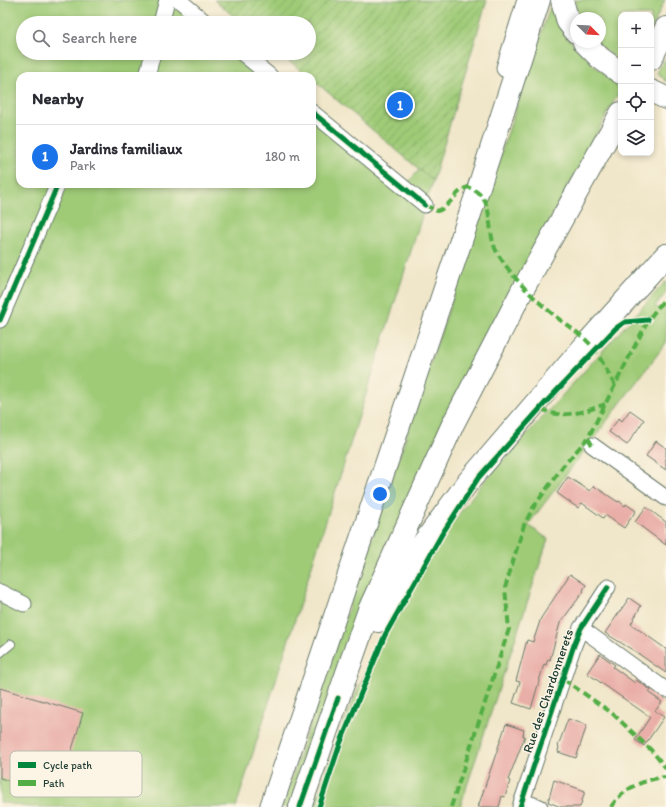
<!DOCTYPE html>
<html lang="en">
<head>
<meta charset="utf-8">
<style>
	:root { --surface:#fff; --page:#f7f7f7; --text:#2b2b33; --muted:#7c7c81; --line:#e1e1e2; --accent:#1a73e8 }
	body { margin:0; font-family:Itim,sans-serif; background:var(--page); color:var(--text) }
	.controls { position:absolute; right:12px; top:12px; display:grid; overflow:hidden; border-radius:8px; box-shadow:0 2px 6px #0003 }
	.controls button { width:36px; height:36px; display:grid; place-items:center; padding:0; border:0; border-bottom:1px solid var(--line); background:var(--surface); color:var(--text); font:20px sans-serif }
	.compass { position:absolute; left:570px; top:12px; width:36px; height:36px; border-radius:50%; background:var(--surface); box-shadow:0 2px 6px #0003; rotate:114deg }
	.you { position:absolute; left:380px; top:494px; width:14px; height:14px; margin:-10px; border:3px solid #fff; border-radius:50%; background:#1a73e8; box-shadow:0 0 0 6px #1a73e833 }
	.badge { display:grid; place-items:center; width:26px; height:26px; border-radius:50%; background:var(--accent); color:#fff; font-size:13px; font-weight:700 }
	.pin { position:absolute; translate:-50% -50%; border:2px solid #fff; box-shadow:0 1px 4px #0006 }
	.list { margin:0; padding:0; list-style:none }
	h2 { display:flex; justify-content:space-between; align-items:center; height:52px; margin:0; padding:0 16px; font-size:17px }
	h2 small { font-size:13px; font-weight:400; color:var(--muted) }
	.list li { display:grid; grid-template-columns:26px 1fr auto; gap:12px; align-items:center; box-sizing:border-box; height:64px; padding:0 16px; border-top:1px solid var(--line) }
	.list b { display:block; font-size:15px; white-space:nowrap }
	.list p { margin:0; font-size:13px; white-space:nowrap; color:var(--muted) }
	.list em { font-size:13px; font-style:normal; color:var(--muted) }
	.icon { flex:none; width:22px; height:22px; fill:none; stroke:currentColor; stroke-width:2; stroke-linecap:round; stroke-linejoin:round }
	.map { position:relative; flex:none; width:666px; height:807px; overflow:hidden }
	.search { position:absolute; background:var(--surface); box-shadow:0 2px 6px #0003; left:16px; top:16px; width:300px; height:44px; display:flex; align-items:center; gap:10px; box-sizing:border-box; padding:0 14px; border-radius:22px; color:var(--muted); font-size:15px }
	.panel { position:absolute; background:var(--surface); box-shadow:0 2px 6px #0003; left:16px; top:72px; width:300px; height:116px; border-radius:12px }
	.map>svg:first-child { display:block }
</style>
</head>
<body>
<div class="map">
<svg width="666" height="807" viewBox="0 0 666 807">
	<defs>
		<pattern id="garden-furrows" width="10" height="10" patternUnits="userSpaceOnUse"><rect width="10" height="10" fill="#9fcb77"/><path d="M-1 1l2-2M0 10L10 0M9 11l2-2" fill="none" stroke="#81a662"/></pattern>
	</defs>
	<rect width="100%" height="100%" fill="#fcf5e5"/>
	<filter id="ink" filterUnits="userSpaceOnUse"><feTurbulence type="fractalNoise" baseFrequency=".025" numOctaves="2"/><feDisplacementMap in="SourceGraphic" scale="8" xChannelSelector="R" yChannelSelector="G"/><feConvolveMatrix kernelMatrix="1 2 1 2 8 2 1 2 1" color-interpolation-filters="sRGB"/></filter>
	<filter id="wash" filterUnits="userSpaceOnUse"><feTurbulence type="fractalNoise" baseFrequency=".012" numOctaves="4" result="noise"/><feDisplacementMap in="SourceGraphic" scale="16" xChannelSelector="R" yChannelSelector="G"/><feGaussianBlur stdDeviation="0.9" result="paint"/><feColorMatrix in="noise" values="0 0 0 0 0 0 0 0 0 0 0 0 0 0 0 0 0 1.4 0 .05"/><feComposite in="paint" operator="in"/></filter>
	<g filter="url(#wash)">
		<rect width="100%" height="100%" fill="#f0e6c9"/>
		<g fill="#9fcb77" stroke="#5f8456">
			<path d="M0 0H173L201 23H23V53H238L266 76H20V184H312V114L403 188 420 169 433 181 236 807H27L0 802Z"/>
			<path d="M575 0H665L651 30V15H621V63L596 42H600V18H578Z"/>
			<path d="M550 7 564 34 594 66 621 85V88L518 279 292 807H282Z"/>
			<path d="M666 58V82L657 73Z"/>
			<path d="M666 281V293L655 306 661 310 666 305V343L528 525 548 539 460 807H314L341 728 384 631 445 532 481 485Z"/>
		</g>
		<path fill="url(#garden-furrows)" stroke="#5f8456" d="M214 0H487L433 181 312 79V76H308L279 53H309V23H242Z"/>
		<g id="blocks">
			<g fill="#e9aea7">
				<path d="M630 410 644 420 627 445 609 432 619 418 622 421Z"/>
				<path d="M656 441 666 448V470L646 456Z"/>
				<path d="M568 477 590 491 594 486 618 502 619 501 625 506 626 504 636 511 624 528 605 515 603 518 582 503 578 508 557 493Z"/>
				<path d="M646 507 666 522V545L635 522Z"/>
				<path d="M570 574 586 585 583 590 584 591 560 623 550 660 548 659 546 665 544 664 531 709 513 703 520 682 516 681 527 640 533 642 541 618Z"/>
				<path d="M629 598 641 606 631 624 666 649V673L636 652 605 633Z"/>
				<path d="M600 654 615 665 613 667 635 683 636 680 651 690 649 693 662 702 655 711 664 717 644 746 635 740 650 717 587 673Z"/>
				<path d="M0 688 83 713 58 796 0 778Z"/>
				<path d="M568 719 587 725 576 758 558 752 559 747 558 746Z"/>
				<path d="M506 724 524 730 523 736H525L508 780 510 781 505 797 502 796 499 807H478Z"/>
				<path d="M554 780 585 791 580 807H561L548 802Z"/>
			</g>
		</g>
	</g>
	<g filter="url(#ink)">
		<use href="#blocks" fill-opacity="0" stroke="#687868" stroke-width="1"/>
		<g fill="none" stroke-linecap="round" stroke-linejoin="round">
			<defs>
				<path id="service" d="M0 653 11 644"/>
				<g id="minor">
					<path d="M179 0 206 23"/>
					<path d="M161 23 167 0"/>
					<path d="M242 53 270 76"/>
					<path d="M147 76 153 53"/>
					<path d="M312 112 425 205"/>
					<path d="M0 320 58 184"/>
					<path d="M592 445 666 498"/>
					<path d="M0 592 24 604"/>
					<path d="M581 628 666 690"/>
					<path d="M522 801 540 807"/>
					<path d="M520 807 574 645 581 628 608 587"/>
				</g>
				<path id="tertiary" d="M506 68 527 0"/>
				<g id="primary">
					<path d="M562 0 568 22 576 32"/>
					<path d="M584 42 600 58 621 73"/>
					<path d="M651 59 666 28"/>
					<path d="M651 91 666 98"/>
					<path d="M378 621 408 564 468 482 588 342 666 255"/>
					<path d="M271 807 477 193 539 0"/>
					<path d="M300 807 369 610 453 424 524 287 621 113"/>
				</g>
			</defs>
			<use href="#service" stroke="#687868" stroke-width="10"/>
			<use href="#minor" stroke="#687868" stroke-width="17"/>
			<use href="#tertiary" stroke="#687868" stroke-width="21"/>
			<use href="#primary" stroke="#687868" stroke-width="24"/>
			<use href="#service" stroke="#fff" stroke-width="8"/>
			<use href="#minor" stroke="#fff" stroke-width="15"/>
			<use href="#tertiary" stroke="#fff" stroke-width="19"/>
			<use href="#primary" stroke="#fff" stroke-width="22"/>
			<g stroke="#52ad45" stroke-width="4" stroke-dasharray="8 4" stroke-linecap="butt">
				<path d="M425 205 437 211C450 208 460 184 470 188 498 200 484 232 498 254 512 277 533 298 554 315 564 324 577 331 587 341 598 351 607 372 615 385"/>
				<path d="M541 408C557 421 588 411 605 404"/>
				<path d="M592 445 588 438 648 320 666 297"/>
				<path d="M563 679 612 713 651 750 666 768"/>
				<path d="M451 807 509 629 505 588 524 525 533 508 563 466 588 438"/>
				<path d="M611 807C623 788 645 779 666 777"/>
			</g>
			<defs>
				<g id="cycleway">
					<path d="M312 112 425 205"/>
					<path d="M0 320 58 184"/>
					<path d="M300 807 338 698"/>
					<path d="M319 807 340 744 385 635 442 534 479 477 546 402 616 328 625 322 648 320"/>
					<path d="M520 807 574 645 581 628 608 587"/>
				</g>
			</defs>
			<use href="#cycleway" stroke="#fcf5e5" stroke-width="8"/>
			<use href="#cycleway" stroke="#00873e" stroke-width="5"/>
		</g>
	</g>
	<g text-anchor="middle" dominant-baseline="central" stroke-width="3" stroke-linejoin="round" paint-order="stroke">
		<g font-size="13" fill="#1f3d34" stroke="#fcf5e5">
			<text transform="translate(548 691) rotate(-71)">Rue des Chardonnerets</text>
		</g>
	</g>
	<rect x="10" y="751" width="132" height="46" rx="6" fill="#fcf5e5" stroke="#babeb0" stroke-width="1"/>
	<rect x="18" y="762" width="18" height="6" fill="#00873e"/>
	<rect x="18" y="780" width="18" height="6" fill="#52ad45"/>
	<g font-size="11" fill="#1f3d34">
		<text x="43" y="769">Cycle path</text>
		<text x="43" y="787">Path</text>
	</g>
</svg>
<div class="controls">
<button>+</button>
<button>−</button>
<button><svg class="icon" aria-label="locate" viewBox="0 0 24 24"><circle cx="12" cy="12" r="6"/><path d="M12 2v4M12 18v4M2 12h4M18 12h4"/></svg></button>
<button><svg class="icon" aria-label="layers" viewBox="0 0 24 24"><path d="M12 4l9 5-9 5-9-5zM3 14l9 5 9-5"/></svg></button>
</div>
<svg class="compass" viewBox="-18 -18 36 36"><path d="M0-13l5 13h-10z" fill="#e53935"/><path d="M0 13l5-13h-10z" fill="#7c7c81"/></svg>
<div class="you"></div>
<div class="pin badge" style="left:400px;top:105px">1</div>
<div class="search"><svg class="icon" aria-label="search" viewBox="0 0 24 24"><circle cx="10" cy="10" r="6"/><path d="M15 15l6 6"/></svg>Search here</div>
<section class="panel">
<h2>Nearby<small></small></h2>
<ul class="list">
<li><span class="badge">1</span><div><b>Jardins familiaux</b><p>Park</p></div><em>180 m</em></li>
</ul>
</section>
</div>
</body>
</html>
